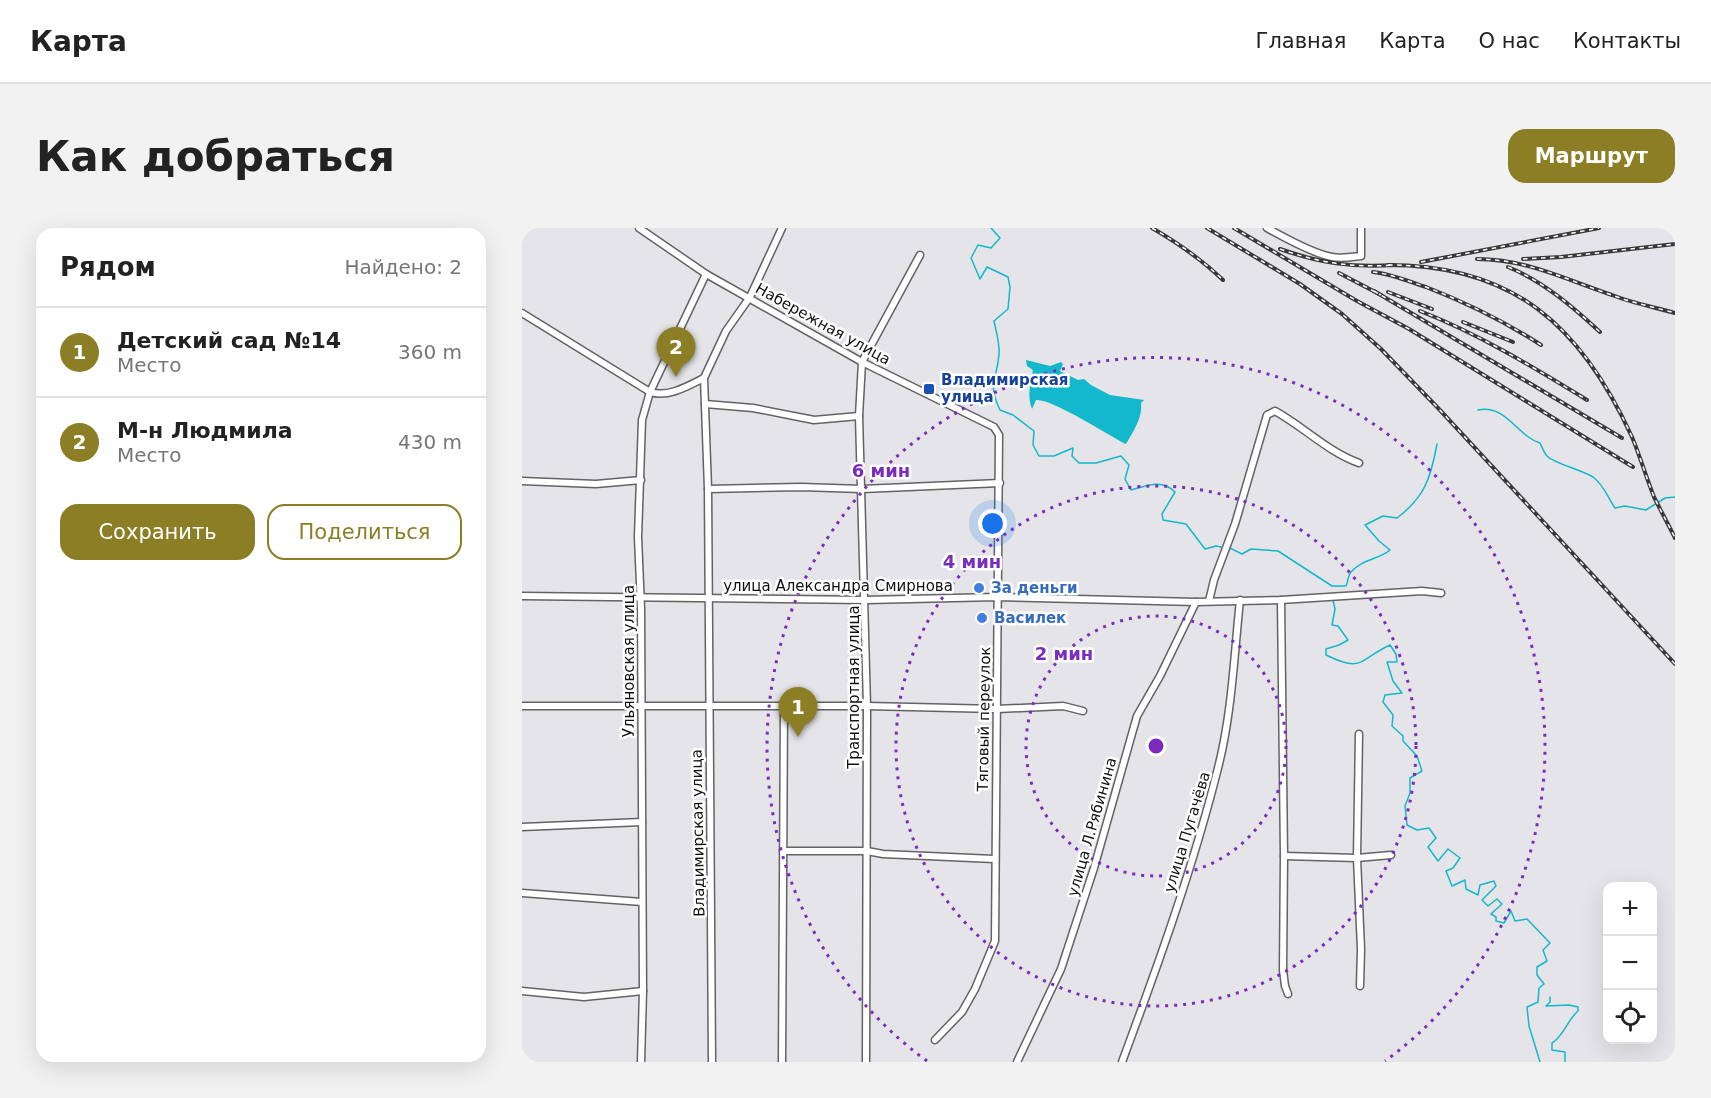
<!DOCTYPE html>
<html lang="ru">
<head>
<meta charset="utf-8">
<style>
	:root { --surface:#fff; --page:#f2f2f2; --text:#222; --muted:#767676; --line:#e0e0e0; --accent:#8c7e24 }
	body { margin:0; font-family:"DejaVu Sans",sans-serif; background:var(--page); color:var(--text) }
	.controls { position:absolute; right:18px; bottom:18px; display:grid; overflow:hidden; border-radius:12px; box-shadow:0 6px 24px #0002 }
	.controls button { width:54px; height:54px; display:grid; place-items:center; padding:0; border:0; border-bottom:2px solid var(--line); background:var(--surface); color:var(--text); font:30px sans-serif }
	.you { position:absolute; left:471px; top:296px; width:21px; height:21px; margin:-15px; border:4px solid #fff; border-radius:50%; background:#1a73e8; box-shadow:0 0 0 9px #1a73e833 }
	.badge { display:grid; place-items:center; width:39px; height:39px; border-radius:50%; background:var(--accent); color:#fff; font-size:20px; font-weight:700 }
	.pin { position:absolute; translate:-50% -50px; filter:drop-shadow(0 2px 3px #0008) }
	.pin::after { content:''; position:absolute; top:32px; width:21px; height:18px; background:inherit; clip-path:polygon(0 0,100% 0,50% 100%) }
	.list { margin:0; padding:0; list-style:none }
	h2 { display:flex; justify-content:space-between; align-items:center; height:78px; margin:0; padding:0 24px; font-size:26px }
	h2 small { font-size:20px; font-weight:400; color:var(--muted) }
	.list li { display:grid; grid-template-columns:39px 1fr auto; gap:18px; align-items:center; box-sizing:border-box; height:90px; padding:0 24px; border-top:2px solid var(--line) }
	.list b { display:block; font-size:22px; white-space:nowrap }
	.list p { margin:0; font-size:20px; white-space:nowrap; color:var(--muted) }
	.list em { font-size:20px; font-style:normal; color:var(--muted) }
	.actions { display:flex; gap:12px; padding:18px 24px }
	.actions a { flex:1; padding:14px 0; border:2px solid var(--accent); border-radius:18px; text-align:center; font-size:21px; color:var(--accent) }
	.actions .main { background:var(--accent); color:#fff }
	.icon { flex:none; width:33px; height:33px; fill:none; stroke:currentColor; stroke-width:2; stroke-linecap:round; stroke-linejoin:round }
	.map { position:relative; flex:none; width:1153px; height:834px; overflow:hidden; border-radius:18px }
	header { display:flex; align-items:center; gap:36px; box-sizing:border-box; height:84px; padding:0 30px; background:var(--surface); border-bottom:2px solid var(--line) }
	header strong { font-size:28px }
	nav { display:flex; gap:33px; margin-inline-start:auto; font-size:21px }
	.intro { display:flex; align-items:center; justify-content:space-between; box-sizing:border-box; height:144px; padding:0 36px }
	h1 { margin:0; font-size:42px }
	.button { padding:15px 27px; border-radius:18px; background:var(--accent); color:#fff; font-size:21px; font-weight:700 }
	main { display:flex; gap:36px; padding:0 36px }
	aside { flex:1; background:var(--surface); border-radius:18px; box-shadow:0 6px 24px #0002 }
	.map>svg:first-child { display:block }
</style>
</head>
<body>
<header>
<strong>Карта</strong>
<nav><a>Главная</a><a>Карта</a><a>О нас</a><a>Контакты</a></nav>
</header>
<div class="intro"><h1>Как добраться</h1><a class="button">Маршрут</a></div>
<main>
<aside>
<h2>Рядом<small>Найдено: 2</small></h2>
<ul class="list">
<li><span class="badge">1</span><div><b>Детский сад №14</b><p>Место</p></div><em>360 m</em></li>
<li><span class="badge">2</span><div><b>М-н Людмила</b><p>Место</p></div><em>430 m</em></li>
</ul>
<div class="actions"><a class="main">Сохранить</a><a>Поделиться</a></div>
</aside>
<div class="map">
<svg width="1153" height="834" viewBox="0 0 1153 834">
	<rect width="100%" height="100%" fill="#e5e5e9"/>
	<path fill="#13b8cc" d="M504 132 528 138 539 134 541 136 538 143 556 152 562 151 569 157 588 167 622 172 619 175C621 189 611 204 604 216 586 207 529 170 514 172L510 181C505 169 508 155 511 142L505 138Z"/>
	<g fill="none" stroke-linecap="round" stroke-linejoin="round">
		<g stroke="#13b8cc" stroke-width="1.5">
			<path d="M469 0 478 10 469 20 456 17 449 30 458 51 465 39 486 49 488 59 486 81 472 93C474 103 478 116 477 126 475 153 465 155 478 182L491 187 512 203 511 217 517 228H532L551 220 550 228 557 235H574L599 228 607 237 603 251 609 262C625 257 641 251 653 264L640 286 641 292 664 296 683 321 694 318 699 319"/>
			<path d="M956 182C984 176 995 208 1018 215 1020 219 1022 225 1025 228 1031 235 1060 242 1071 249 1082 257 1086 270 1093 280L1103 278 1124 282 1143 270 1153 269"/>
			<path d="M708 320 720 326 729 321 756 323 810 358H824C826 354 826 347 829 344 840 331 858 331 868 322L857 313 843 297 861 288 875 290C903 269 909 249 915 216"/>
			<path d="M811 372 813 381 810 397 816 398 826 412 817 417 804 421V427C841 445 836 432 868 417L874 426 875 434H865L871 453 880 465 863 467 861 474 871 487 870 498 881 508V513L895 528 900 543 888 550V565L883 578 885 597 895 602 907 600 914 610 906 619 916 633 926 621 938 630 931 640 924 643 930 658 943 652 944 661 956 667 958 657 972 653 974 658 960 672 966 678 975 671 980 676 969 686 974 689V693L982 695 989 683 993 693 1005 691 1028 715 1021 722 1025 733 1015 739V747L1022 756 1017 760 1016 774 1005 779 1007 798 1018 834"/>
			<path d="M1028 769V774L1024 778 1047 777 1056 779V783C1046 791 1041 809 1030 815V822L1043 824V834"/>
		</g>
		<defs>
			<g id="minor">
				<path d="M117 0 184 46 340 134 472 199 477 207 473 713 453 761 440 784 413 812"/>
				<path d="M745 0C761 9 793 26 810 29 819 31 830 29 839 28V0"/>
				<path d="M0 85 128 164C146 170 166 158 182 150"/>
				<path d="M183 176 231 180 292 192 337 188"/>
				<path d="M0 253 74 256 119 252"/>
				<path d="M186 261 279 259 340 261 478 255"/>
				<path d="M0 368 344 372 475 369 674 374 759 372 900 363 919 365"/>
				<path d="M759 372 762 628 761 742 763 758 766 766"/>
				<path d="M687 373 692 352 713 296 745 187 753 183C782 199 806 224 837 235"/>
				<path d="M0 478H345L475 481 541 478 561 483"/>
				<path d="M837 506 835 630 839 721 838 758"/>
				<path d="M0 599 120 594"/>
				<path d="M261 623H345L361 626 472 631"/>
				<path d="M762 628 835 630 869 627"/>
				<path d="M0 665 120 674"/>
				<path d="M0 763 62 769 121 763"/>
				<path d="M119 834 121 763 119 380 116 309 120 192 128 164 184 46"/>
				<path d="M190 834 186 261 182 150 204 103 228 69 260 0"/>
				<path d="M260 834 262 479"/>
				<path d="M344 834 345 478 337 188 340 134 398 27"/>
				<path d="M495 834 539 741 572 640 615 488 638 448 674 374"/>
				<path d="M600 834C636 737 671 640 696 540 710 485 712 428 718 372"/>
			</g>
		</defs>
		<use href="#minor" stroke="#636265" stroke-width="9"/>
		<use href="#minor" stroke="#fff" stroke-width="6"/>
		<defs>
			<g id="rail">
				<path d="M630 0C656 15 679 31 701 52"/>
				<path d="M685 0 778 56 820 86 859 121 916 180 1153 436"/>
				<path d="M712 0 835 73 887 101 1111 239"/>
				<path d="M758 21C798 35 829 40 872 37"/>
				<path d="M955 31C1004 31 1045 52 1090 67 1110 75 1132 79 1153 85"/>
				<path d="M1001 31 1039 29 1153 16"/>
				<path d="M899 34 1077 0"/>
				<path d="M866 37C992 37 1059 98 1110 209 1118 228 1124 249 1132 269 1139 283 1146 296 1153 310"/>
				<path d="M986 39C1021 53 1051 79 1078 104"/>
				<path d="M851 44C869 46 886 53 904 59 945 75 982 93 1019 117"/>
				<path d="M817 45 859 67"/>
				<path d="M852 63 1100 210"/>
				<path d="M866 64 910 81"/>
				<path d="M898 83C957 106 1011 139 1065 172"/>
				<path d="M941 94 991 114"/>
			</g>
		</defs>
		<use href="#rail" stroke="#383839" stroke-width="4"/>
		<use href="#rail" stroke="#fff" stroke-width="1.5" stroke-dasharray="4.5" stroke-linecap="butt"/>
	</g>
	<g fill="none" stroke="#7b2cbf" stroke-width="3" stroke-dasharray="3 6">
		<circle cx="634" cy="518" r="130"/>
		<circle cx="634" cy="518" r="260"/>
		<path d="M405 833A389 389 0 1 1 863 833"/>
	</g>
	<rect fill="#1a4fb4" stroke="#fff" stroke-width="2" x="401" y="155" width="12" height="12" rx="3"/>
	<g fill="#3f7fe0" stroke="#fff" stroke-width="2">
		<circle cx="457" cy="360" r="6"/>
		<circle cx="460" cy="390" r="6"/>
	</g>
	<g text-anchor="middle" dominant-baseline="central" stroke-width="5" stroke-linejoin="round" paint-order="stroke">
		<g font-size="15" fill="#111112" stroke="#fff">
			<text transform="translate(301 96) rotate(29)">Набережная улица</text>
			<text x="316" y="358">улица Александра Смирнова</text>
			<text transform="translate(107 433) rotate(-90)">Ульяновская улица</text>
			<text transform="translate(332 459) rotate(-90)">Транспортная улица</text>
			<text transform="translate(462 491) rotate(-89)">Тяговый переулок</text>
			<text transform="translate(570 599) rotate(-74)">улица Л.Рябинина</text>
			<text transform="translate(665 604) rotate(-73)">улица Пугачёва</text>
			<text transform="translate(176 605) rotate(-91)">Владимирская улица</text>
		</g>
		<g font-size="15" font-weight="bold" fill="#164399" stroke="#fff" text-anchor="start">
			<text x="419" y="152">Владимирская<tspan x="419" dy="17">улица</tspan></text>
		</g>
		<g font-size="15" font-weight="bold" fill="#366cbe" stroke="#fff" text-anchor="start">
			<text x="469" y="360">За деньги</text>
			<text x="472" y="390">Василек</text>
		</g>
	</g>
	<circle cx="634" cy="518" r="9" fill="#7b2cbf" stroke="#fff" stroke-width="3"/>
	<g font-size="18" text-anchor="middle" font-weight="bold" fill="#7b2cbf" stroke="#fff" stroke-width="5" stroke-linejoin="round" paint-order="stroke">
		<text x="359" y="249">6 мин</text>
		<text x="450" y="340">4 мин</text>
		<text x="542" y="432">2 мин</text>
	</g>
</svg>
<div class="controls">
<button>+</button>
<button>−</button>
<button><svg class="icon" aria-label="locate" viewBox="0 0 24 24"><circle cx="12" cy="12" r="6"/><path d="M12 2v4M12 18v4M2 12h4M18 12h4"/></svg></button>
</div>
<div class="you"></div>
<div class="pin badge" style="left:276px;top:509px">1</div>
<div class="pin badge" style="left:154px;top:149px">2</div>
</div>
</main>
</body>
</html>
